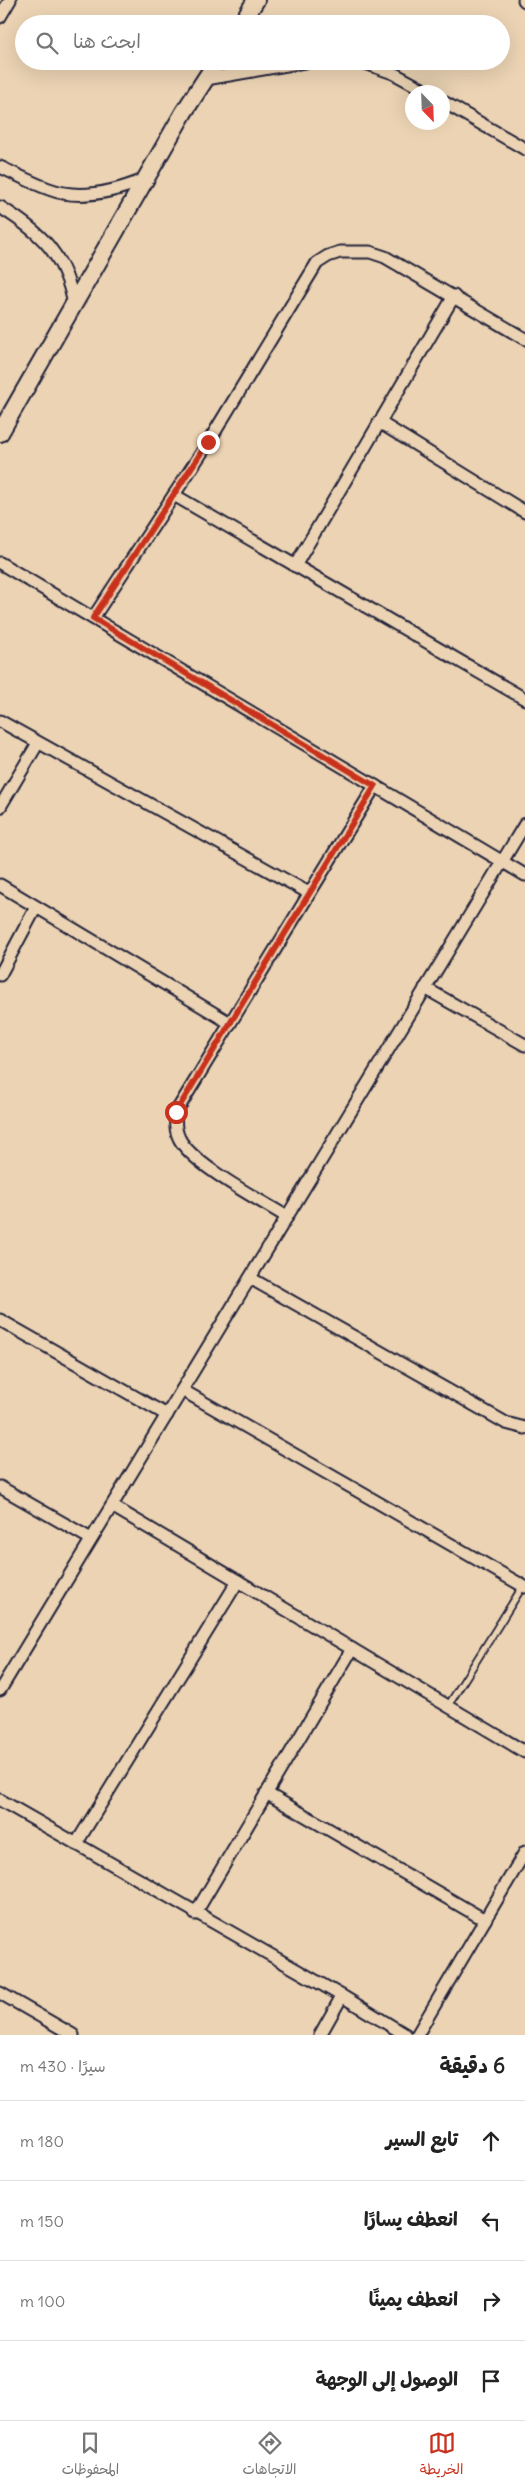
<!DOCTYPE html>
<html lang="ar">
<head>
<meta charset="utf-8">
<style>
	:root { --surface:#fff; --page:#f6f6f6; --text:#222; --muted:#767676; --line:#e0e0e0; --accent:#c8321e }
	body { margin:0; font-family:Delius,"Playpen Sans Arabic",sans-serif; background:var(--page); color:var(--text); direction:rtl }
	.compass { position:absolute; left:405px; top:85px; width:45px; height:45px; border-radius:50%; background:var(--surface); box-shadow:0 5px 20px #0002; rotate:157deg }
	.stop { position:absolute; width:15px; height:15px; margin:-11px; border:4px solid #c8321e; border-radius:50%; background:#fff }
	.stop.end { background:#c8321e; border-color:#fff; box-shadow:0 1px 5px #0008 }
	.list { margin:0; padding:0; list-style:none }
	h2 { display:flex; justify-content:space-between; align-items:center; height:65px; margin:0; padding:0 20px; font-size:21px }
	h2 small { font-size:16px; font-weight:400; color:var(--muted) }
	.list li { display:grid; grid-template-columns:32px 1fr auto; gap:15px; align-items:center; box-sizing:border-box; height:80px; padding:0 20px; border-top:1px solid var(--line) }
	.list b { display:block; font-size:19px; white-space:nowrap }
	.list em { font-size:16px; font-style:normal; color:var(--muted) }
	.icon { flex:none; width:28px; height:28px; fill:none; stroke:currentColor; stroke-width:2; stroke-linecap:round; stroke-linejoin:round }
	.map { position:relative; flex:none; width:525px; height:2035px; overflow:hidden; direction:ltr }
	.search { position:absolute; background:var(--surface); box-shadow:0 5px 20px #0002; left:15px; right:15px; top:15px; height:55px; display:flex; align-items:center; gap:12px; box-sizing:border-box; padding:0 18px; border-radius:28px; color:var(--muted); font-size:19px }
	.sheet { height:385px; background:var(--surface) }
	nav { display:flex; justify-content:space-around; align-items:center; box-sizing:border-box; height:70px; border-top:1px solid var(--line); background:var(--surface); font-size:14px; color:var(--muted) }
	nav a { display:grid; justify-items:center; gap:2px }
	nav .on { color:var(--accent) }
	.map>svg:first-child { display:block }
</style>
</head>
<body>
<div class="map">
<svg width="525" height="2035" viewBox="0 0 525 2035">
	<rect width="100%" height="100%" fill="#ebd3b3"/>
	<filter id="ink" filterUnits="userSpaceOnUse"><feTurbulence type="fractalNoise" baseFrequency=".02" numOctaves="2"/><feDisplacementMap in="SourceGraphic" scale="10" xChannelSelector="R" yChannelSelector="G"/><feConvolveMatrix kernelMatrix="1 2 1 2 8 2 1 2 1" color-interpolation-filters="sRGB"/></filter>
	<g filter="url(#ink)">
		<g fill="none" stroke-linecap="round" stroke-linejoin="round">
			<defs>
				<path id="lane" d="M448 1706 523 1586"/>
				<g id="street">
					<path d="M524 0 525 1"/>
					<path d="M0 17 10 0"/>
					<path d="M359 61 393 73 428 92"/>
					<path d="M206 79 310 61"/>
					<path d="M442 101 525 149"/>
					<path d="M0 167C16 174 32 183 49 189 80 201 117 191 146 179"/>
					<path d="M0 207C42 233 65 255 74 305"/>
					<path d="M379 422 525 512"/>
					<path d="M174 495 525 699"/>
					<path d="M0 563 525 875"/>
					<path d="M295 566 454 296"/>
					<path d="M93 618 208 443 317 263 328 256 340 252H370L385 257 525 339"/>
					<path d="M0 721 309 893"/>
					<path d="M0 807 38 743"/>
					<path d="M0 885 230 1023"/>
					<path d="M0 975 36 907"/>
					<path d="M425 988 525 1045"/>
					<path d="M287 1217C260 1200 191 1164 179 1138 175 1130 175 1121 176 1112L375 786"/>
					<path d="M250 1278 506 1423 525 1428"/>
					<path d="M0 1320 167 1415"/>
					<path d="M182 1390 525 1587"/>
					<path d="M0 1487 91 1539"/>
					<path d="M112 1506 525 1752"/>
					<path d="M0 1690 525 824"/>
					<path d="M266 1793 485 1920"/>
					<path d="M0 1800 342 1996 406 2035"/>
					<path d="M76 1844 238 1581"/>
					<path d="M195 1914 352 1649"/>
					<path d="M0 1993 73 2035"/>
					<path d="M320 2035 342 1996"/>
					<path d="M417 2035 525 1852"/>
				</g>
				<g id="secondary">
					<path d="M241 24 256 0"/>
					<path d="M0 433 184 112 217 61"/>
				</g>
			</defs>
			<use href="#lane" stroke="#22223b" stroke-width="9"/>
			<use href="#street" stroke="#22223b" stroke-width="15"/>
			<use href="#secondary" stroke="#22223b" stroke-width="20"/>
			<use href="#lane" stroke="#ebd3b3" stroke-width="5.5"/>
			<use href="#street" stroke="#ebd3b3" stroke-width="11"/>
			<use href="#secondary" stroke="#ebd3b3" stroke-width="16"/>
		</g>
	</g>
	<g fill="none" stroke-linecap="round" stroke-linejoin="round" filter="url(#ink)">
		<path stroke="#c8321e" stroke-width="6" d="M176 1112 375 786 93 618 208 442"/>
	</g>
</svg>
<svg class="compass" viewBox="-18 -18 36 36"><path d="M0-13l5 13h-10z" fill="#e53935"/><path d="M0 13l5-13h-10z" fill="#767676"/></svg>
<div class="stop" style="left:176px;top:1112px"></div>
<div class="stop end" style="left:208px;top:442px"></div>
<div class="search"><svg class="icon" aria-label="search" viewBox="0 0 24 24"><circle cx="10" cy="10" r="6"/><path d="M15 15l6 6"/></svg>ابحث هنا</div>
</div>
<section class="sheet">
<h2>6 دقيقة<small>سيرًا · 430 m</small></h2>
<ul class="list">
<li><svg class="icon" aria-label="ahead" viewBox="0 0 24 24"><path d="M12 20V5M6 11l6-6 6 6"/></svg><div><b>تابع السير</b></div><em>180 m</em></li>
<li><svg class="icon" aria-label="left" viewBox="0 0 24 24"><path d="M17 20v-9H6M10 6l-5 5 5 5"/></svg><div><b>انعطف يسارًا</b></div><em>150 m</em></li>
<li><svg class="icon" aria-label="right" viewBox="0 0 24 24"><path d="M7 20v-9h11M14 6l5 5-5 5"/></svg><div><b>انعطف يمينًا</b></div><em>100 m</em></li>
<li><svg class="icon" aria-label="arrive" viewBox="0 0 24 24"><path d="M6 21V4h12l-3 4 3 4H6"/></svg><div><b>الوصول إلى الوجهة</b></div></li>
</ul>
</section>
<nav>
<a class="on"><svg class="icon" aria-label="map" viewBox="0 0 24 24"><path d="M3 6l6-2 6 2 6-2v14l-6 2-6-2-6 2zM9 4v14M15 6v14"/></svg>الخريطة</a>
<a><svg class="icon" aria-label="directions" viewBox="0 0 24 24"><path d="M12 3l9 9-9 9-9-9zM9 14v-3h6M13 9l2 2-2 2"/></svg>الاتجاهات</a>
<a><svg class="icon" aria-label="saved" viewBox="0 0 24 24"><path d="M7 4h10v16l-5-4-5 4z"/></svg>المحفوظات</a>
</nav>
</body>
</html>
